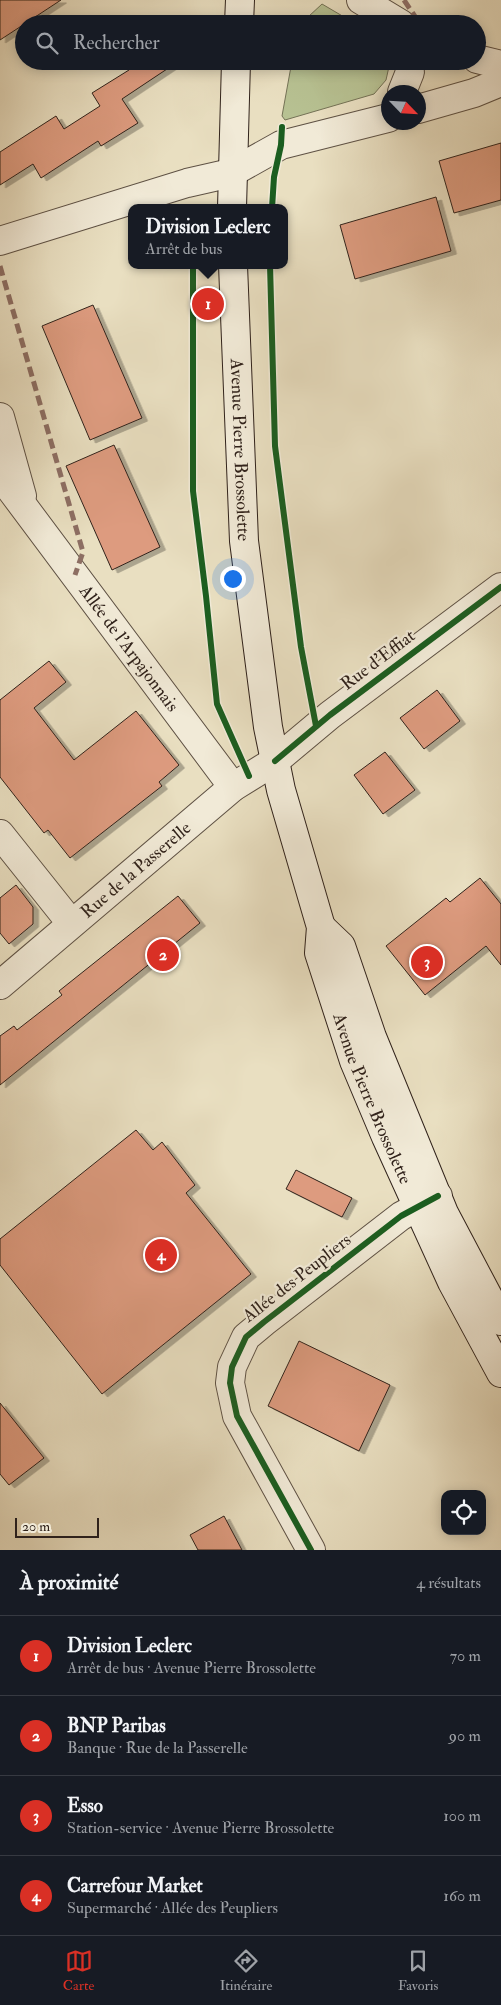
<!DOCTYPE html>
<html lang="fr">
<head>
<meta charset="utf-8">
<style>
	:root { --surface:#171b24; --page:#242831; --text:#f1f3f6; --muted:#9ea1a6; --line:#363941; --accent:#d93025 }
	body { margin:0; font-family:"IM FELL Double Pica",serif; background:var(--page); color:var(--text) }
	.controls { position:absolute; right:15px; bottom:15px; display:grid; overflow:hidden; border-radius:10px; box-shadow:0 2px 12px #0003 }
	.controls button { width:45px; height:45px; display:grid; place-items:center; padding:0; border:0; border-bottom:1px solid var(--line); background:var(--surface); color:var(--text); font:25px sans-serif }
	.compass { position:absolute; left:381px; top:85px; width:45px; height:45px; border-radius:50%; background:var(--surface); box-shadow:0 2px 12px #0003; rotate:115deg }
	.scale { position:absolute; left:15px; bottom:12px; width:84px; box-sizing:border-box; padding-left:5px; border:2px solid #30221b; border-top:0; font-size:14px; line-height:18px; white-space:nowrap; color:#30221b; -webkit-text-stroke:4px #f1ead7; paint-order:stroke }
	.you { position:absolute; left:232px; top:578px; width:18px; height:18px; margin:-12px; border:4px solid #fff; border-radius:50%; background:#1a73e8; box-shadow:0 0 0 8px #1a73e833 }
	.badge { display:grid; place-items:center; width:32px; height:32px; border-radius:50%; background:var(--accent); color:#fff; font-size:16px; font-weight:700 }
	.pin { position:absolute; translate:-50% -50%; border:2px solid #fff; box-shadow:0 1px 5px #0006 }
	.popup { position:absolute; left:128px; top:204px; width:160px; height:65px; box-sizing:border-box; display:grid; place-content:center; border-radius:10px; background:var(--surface); filter:drop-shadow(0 1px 4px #0005); font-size:16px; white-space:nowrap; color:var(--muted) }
	.popup b { font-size:19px; color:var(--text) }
	.popup::after { content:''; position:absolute; left:50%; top:100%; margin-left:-10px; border:10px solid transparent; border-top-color:var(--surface) }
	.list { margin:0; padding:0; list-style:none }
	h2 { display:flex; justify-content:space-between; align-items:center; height:65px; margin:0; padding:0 20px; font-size:21px }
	h2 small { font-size:16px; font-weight:400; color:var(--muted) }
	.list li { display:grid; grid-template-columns:32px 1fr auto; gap:15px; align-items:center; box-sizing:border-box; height:80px; padding:0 20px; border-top:1px solid var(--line) }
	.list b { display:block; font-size:19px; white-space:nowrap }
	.list p { margin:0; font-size:16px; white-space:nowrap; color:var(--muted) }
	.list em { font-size:16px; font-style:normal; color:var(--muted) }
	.icon { flex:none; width:28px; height:28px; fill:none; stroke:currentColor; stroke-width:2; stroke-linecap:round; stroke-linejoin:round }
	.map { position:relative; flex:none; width:501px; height:1550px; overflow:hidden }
	.search { position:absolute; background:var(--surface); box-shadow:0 2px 12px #0003; left:15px; right:15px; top:15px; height:55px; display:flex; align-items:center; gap:12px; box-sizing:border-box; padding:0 18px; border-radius:28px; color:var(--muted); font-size:19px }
	.sheet { height:385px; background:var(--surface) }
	nav { display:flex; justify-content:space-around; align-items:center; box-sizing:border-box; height:70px; border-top:1px solid var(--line); background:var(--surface); font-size:14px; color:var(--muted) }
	nav a { display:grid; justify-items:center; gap:2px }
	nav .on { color:var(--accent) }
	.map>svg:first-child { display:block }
</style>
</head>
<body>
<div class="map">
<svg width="501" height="1550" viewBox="0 0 501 1550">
	<defs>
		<filter id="shadow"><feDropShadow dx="5.5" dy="3" stdDeviation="0" flood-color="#0004"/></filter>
	</defs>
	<rect width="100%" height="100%" fill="#e9dfc1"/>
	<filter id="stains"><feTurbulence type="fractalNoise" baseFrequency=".004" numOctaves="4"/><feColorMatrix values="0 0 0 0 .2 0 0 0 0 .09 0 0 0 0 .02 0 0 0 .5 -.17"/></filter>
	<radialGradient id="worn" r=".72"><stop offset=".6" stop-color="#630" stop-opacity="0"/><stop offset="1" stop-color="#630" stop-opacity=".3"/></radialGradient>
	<g fill="#b7c192" stroke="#747256">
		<path d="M322 4 356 24H297V20L308 17Z"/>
		<path d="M292 61H390V62L386 80 374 94 285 120 282 116Z"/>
	</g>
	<g fill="#dd9b7f" stroke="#30221b" filter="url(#shadow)">
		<path d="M0 0H61L0 40Z"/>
		<path d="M124 61H179L122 99 138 123 101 146 98 141 41 178 33 164 0 185V152L56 116 64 129 100 106 92 93 129 70Z"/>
		<path d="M501 143V200L454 213 439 161Z"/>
		<path d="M436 197 451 251 355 279 340 225Z"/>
		<path d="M93 305 142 418 90 440 42 326Z"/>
		<path d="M114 445 160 547 112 570 66 466Z"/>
		<path d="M49 661 66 682 34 708 74 760 136 711 179 765 159 782 162 786 70 858 48 830 44 833 0 777V700Z"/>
		<path d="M437 690 460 721 424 749 400 718Z"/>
		<path d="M385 752 415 790 383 814 354 775Z"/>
		<path d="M480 878 501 904V965L486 946 425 995 386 946 446 898 450 902Z"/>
		<path d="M16 885 33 907V924L9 944 0 933V898Z"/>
		<path d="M178 896 200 923 0 1085V1036L14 1026 17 1030 62 995 59 991Z"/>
		<path d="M136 1130 153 1150 162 1142 195 1185 186 1193 251 1274 102 1394 0 1265V1239Z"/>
		<path d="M296 1170 352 1198 342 1217 286 1189Z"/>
		<path d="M299 1341 390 1385 359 1451 268 1406Z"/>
		<path d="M0 1403 44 1458 9 1485 0 1474Z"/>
		<path d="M224 1516 242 1550H198L190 1535Z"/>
	</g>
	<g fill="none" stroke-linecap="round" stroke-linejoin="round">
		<defs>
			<g id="street">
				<path d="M361 0 401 24"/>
				<path d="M477 59 501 65"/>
				<path d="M402 92 410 72 408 61"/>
				<path d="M418 109 474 93 501 82"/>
				<path d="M0 241 187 183 231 173 281 145 388 118"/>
				<path d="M0 417 22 496"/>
				<path id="s1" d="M0 475 233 787"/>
				<path d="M0 834 71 923"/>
				<path id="s2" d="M0 985 233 787 275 761 330 715 501 587"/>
				<path d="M311 1550 237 1416 230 1383 232 1367 246 1337 264 1322 401 1216 438 1196"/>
			</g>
			<g id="secondary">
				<path d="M239 24 240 0"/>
				<path d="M232 208 236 61"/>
				<path id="s3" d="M233 265 244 541 268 727 281 790 321 927 319 953 354 1061 386 1137 452 1282 501 1373"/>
				<path d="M321 927 341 946 372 1037 444 1213 501 1321"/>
			</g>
		</defs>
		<use href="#street" stroke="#5e5144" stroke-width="30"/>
		<use href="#secondary" stroke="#30221b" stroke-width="30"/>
		<use href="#street" stroke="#f1ead7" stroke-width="28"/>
		<use href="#secondary" stroke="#f1ead7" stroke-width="28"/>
		<g stroke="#8d6e63" stroke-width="5" stroke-dasharray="10 5" stroke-linecap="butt">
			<path d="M404 0 420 24"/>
			<path d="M0 266 83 552 75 575"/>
		</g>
		<defs>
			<g id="cycleway">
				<path d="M272 208 274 177 281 145 282 127"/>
				<path d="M193 265V491L206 596 217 704 249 776"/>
				<path d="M270 265 275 446 301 647 316 726"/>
				<path d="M275 761 330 715 501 587"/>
				<path d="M311 1550 237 1416 230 1383 232 1367 246 1337 264 1322 401 1216 438 1196"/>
			</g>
		</defs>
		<use href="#cycleway" stroke="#f1ead7" stroke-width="9"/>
		<use href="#cycleway" stroke="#1b5e20" stroke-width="6"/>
	</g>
	<g text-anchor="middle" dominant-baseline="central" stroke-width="4.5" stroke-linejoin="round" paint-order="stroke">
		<g font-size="18" fill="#30221b" stroke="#f1ead7">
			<text stroke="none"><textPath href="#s3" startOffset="185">Avenue Pierre Brossolette</textPath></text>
			<text stroke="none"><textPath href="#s1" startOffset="216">Allée de l'Arpajonnais</textPath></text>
			<text transform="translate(378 660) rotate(-37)">Rue d'Effiat</text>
			<text stroke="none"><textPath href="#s2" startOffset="178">Rue de la Passerelle</textPath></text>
			<text stroke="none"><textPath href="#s3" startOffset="852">Avenue Pierre Brossolette</textPath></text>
			<text transform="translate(297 1278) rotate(-38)">Allée des Peupliers</text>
		</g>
	</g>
	<rect width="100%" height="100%" filter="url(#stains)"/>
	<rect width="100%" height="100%" fill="url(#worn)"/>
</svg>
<div class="controls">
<button><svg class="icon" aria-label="locate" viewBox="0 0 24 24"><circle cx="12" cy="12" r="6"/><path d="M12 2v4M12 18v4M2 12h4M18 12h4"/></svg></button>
</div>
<svg class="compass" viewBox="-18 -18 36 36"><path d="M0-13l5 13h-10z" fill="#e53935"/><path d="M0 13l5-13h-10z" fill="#9ea1a6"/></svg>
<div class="scale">20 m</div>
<div class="you"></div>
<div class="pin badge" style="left:208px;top:304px">1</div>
<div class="popup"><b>Division Leclerc</b>Arrêt de bus</div>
<div class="pin badge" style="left:163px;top:955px">2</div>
<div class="pin badge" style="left:427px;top:962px">3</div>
<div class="pin badge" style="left:161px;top:1255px">4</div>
<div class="search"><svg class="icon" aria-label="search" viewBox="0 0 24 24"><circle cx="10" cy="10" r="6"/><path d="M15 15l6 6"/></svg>Rechercher</div>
</div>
<section class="sheet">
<h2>À proximité<small>4 résultats</small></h2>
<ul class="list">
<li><span class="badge">1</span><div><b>Division Leclerc</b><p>Arrêt de bus · Avenue Pierre Brossolette</p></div><em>70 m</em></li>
<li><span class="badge">2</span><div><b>BNP Paribas</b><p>Banque · Rue de la Passerelle</p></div><em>90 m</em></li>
<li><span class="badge">3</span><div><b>Esso</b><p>Station-service · Avenue Pierre Brossolette</p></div><em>100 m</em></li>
<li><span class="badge">4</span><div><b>Carrefour Market</b><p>Supermarché · Allée des Peupliers</p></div><em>160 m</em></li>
</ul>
</section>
<nav>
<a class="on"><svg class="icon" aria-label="map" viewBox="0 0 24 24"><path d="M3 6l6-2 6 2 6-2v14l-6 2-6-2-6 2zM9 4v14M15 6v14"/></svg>Carte</a>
<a><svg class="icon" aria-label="directions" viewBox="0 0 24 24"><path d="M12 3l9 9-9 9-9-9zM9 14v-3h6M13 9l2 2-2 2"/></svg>Itinéraire</a>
<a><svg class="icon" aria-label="saved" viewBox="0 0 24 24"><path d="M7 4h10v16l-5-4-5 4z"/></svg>Favoris</a>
</nav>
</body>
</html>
